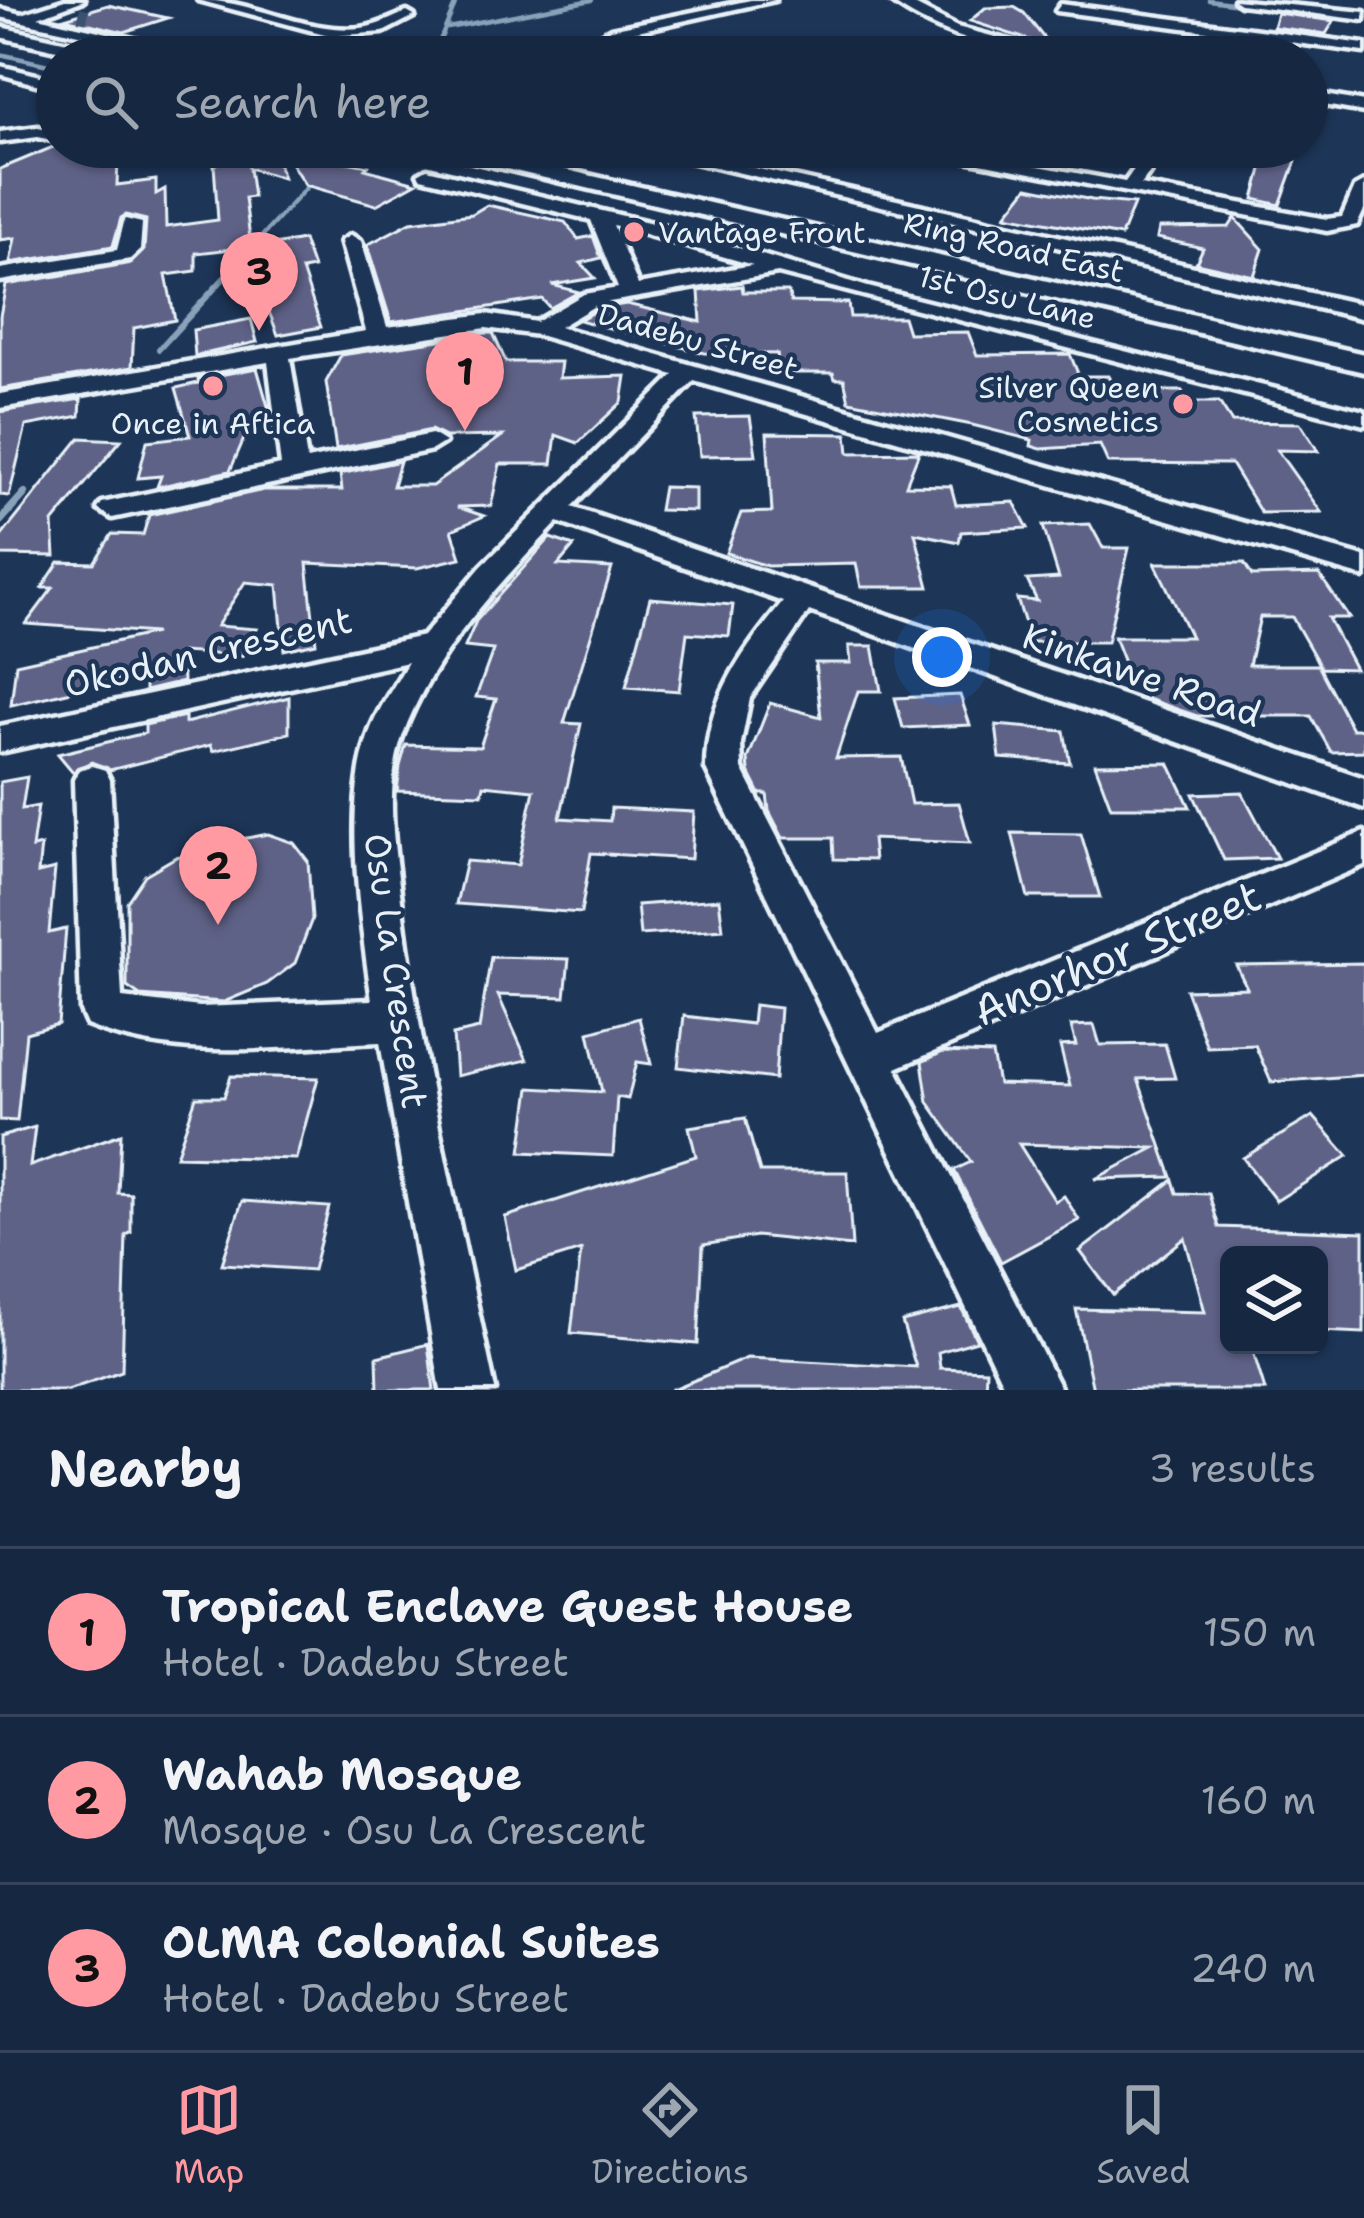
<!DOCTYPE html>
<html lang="en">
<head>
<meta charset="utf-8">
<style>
	:root { --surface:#162841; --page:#23344c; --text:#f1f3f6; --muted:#9ea6b1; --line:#35445a; --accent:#ff9aa2 }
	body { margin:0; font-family:"Shantell Sans",sans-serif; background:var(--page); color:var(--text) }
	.controls { position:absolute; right:36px; bottom:36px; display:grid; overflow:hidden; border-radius:18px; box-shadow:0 3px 9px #0004 }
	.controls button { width:108px; height:108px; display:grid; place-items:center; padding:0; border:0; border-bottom:3px solid var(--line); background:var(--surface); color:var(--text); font:60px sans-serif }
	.you { position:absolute; left:942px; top:657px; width:42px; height:42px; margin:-30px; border:9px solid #fff; border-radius:50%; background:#1a73e8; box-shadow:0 0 0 18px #1a73e833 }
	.badge { display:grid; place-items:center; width:78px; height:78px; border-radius:50%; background:var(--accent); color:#111; font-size:39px; font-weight:700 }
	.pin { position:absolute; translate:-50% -99px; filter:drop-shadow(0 3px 6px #0008) }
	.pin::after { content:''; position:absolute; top:63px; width:42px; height:36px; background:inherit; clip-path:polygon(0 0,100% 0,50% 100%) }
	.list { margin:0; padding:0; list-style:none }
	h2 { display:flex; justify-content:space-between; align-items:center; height:156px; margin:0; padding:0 48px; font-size:51px }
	h2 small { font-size:39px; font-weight:400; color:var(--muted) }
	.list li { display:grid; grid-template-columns:78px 1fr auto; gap:36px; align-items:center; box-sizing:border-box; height:168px; padding:0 48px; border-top:3px solid var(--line) }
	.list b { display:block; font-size:45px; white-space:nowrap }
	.list p { margin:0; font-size:39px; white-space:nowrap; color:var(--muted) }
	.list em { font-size:39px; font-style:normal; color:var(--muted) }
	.icon { flex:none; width:66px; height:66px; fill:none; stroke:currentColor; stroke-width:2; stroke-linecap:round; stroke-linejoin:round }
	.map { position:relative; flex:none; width:1364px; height:1390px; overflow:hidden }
	.search { position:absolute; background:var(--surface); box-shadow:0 3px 9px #0004; left:36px; right:36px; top:36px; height:132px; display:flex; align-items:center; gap:30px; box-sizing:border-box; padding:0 42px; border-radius:66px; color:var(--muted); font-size:45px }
	.sheet { height:660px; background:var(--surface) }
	nav { display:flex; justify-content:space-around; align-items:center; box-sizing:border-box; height:168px; border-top:3px solid var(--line); background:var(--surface); font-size:33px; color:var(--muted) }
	nav a { display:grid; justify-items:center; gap:6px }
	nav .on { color:var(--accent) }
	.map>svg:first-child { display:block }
</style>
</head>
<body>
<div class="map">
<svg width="1364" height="1390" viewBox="0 0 1364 1390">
	<rect width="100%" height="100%" fill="#1d3557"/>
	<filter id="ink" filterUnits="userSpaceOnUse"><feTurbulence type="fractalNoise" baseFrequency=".00833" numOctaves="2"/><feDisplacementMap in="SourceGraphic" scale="24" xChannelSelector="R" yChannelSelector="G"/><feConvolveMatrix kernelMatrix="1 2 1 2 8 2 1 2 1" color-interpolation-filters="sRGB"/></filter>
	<g filter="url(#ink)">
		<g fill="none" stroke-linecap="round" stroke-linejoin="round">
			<g stroke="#89a2ba" stroke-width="4.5">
				<path d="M1209 0 1364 21"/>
				<path d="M448 28 592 0"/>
				<path d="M0 54 57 67"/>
				<path d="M433 57 457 0"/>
				<path d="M327 165 343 147"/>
				<path d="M234 267 315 178"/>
			</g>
			<path stroke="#89a2ba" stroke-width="6" d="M159 349 237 264"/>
			<path stroke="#89a2ba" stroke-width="8" d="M0 521 25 493"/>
		</g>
		<g fill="#5e6287" stroke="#e8f1f8" stroke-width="3">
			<path d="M108 5 168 18 124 32 64 18Z"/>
			<path d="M1014 7 1024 13 1051 47 970 21 985 8Z"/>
			<path d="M1277 13 1334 21 1326 34 1273 27Z"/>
			<path d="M53 147H84L118 160 117 185 156 180V194L165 189 166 227 218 220 214 165 223 161 198 154 199 147H273L283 178 249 168 253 197 245 198 251 247 196 253V271L166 275 175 320 134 328 132 367 0 389V316L6 285 131 263 144 250 146 220 126 215 121 218 113 246 10 263 15 238 0 240V169Z"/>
			<path d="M1268 147H1301L1280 205 1254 199Z"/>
			<path d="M283 150 368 166 365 169 416 183 376 205 305 185Z"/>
			<path d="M1028 187 1092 200 1134 204 1121 236 1006 215Z"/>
			<path d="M487 205 565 222 578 239 593 236 601 258 581 263 595 278 552 285 579 292 550 308 542 299 391 322 367 245 411 222 472 214Z"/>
			<path d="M1235 218 1263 249 1254 276 1196 263 1203 248 1157 238 1159 228 1229 227Z"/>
			<path d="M303 240 313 268 302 270 321 327 278 335 245 250Z"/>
			<path d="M742 286 743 292H788L791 302 848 303 850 317H903L908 333 968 332 977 355 1070 354 1079 376H1108L1116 391H1182L1188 402H1219L1232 422 1300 423 1318 451 1277 450 1321 512 1261 513 1231 464 1108 463 1100 445 1041 449 1031 446 1032 440 972 425 849 401 844 379H835L833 373H780L777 354 704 353 579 320 600 308 627 304 701 322 699 291Z"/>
			<path d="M251 319 257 342 195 356 193 330Z"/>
			<path d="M486 333H493L506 362H561L559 378 626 376 622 402 578 443 556 435 552 464H500L491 506 457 507 484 516 452 530 461 558 417 568 307 563 316 643 284 650 278 585 245 582 217 626 257 629 242 656 182 652 183 682 145 691V674L11 705 16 664 155 633 26 624 53 588H42L59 562 94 563 112 534 143 535 149 515 264 490H342L340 474 400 461 393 486H432L502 436 445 437 431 430 336 449 326 382 341 355Z"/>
			<path d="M257 368 270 413 253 418 230 471 157 487 161 476 138 478 147 441 190 436 176 388 198 383V379Z"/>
			<path d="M81 399 80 416 26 426 9 496 0 495V412Z"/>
			<path d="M750 416 756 455 700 456 696 417Z"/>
			<path d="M767 433 847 434 849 453 919 452 906 485 951 486 956 505 1014 502 1028 528 961 532 959 542 915 533 929 587H861L856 564 767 566 726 553 741 513 772 512Z"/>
			<path d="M80 438 121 440 53 523 55 556 0 555V538Z"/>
			<path d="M663 487 695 488V511L659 510Z"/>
			<path d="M1090 524 1103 548H1129L1107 642H1031L1017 599 1037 601 1027 580 1059 578 1043 526Z"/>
			<path d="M550 538 574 546 558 565 612 568 564 723 581 724 560 818 610 821 611 808 694 812 691 859 591 853 581 913 456 904 466 861 518 865 534 790 484 785 482 794 397 791 400 766 406 745 480 747 496 699 476 697 493 650 465 647 476 621Z"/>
			<path d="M1155 563H1244L1252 576 1319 574 1349 618H1328L1355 669 1321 668 1292 617H1260L1249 665H1318L1352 729H1364V751L1331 752 1311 716H1197L1147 699 1151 673H1128L1114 637H1191Z"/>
			<path d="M650 598 733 605 729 636 687 633 679 691 626 687Z"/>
			<path d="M849 646H873L881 691H858L836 758 901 757 911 804 959 803 970 843 872 839 874 860 834 859 833 838H783L769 811 767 794H760L749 772 748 759 770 703 821 717 815 663H851Z"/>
			<path d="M960 695 970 725 903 728 895 698Z"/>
			<path d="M289 697V733L213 751 211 745 110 770 91 762 73 772 58 754 145 733V725L185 716V723Z"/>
			<path d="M996 725 1064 731 1070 763 1000 758Z"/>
			<path d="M1169 763 1190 807H1111L1095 764Z"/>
			<path d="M27 777 22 809 38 806 32 848 41 846 38 873 55 869 49 933 66 929 58 1024 26 1033 17 1121 0 1120V782Z"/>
			<path d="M1242 792 1277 858 1224 860 1193 794Z"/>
			<path d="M1012 833 1081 834 1100 897H1028Z"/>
			<path d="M268 834 294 843 308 861 312 919 295 963 267 984 224 1002 140 996 127 987V902L145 875 176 857 199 852V847Z"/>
			<path d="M719 899 723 929 640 935 637 905Z"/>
			<path d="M491 957 569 959 565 997 498 995 527 1060 456 1076 453 1035 479 1029Z"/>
			<path d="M1364 963V1075L1271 1082 1255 1045 1207 1047 1186 990 1247 988 1236 965Z"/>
			<path d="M754 1005 780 1008 775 1079 678 1067 684 1016 752 1024Z"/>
			<path d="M639 1018 651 1064 637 1062 628 1099 617 1097 613 1156 521 1152 530 1088 602 1092 589 1032Z"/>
			<path d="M1094 1025 1100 1045 1165 1044 1175 1078 1138 1079 1172 1177 1095 1179 1154 1148 1019 1144 1055 1201 1064 1196 1079 1220 1001 1262 954 1170 971 1162 928 1102 922 1062 943 1052 992 1054 998 1084 1070 1086 1060 1046 1076 1045 1071 1026Z"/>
			<path d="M231 1076 318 1078 296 1159 176 1156 196 1097H224Z"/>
			<path d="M1313 1116 1348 1156 1276 1201 1243 1158Z"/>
			<path d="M745 1118 760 1172H847L852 1246 756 1236 703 1245 698 1344 571 1333 581 1250 516 1270 505 1217 696 1156 689 1127Z"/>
			<path d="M35 1127 30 1166 121 1134 118 1193 131 1194V1233L126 1235 122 1371 68 1390H0V1137Z"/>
			<path d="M1173 1180 1177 1193 1209 1194 1219 1227 1364 1232V1333L1319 1331V1255H1229V1345H1251L1265 1390H1093L1076 1309 1205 1312 1185 1238 1113 1295 1080 1251Z"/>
			<path d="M242 1201 329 1207 313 1270 222 1264Z"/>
			<path d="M961 1307 977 1341 938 1352 940 1368 986 1370 985 1390H671L747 1358 916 1367 902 1322Z"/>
			<path d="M428 1344 434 1390H378L377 1357Z"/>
		</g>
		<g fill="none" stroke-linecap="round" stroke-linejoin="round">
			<path stroke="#3b516f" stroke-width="14" stroke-dasharray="14 8" stroke-linecap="butt" d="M79 14 88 16"/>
			<defs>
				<g id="minor">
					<path d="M65 0H84L38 17 194 53 186 57 0 17V9L22 14Z"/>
					<path d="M198 0C253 0 305 34 361 28 378 26 391 18 407 12L414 16 383 32 332 36Z"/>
					<path d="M751 0H775L620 35 599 47 603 57H589L587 52 497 57 586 43 611 29Z"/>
					<path d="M889 0H905L957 27 1071 57C1011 57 937 36 889 0Z"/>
					<path d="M1234 0 1364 12V20L1240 4Z"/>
					<path d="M1061 4 1364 44V52L1056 11Z"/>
					<path d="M782 51 797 54 799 57H776Z"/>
					<path d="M0 66 57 80V90L0 74Z"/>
					<path d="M1307 92 1364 102V112L1307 102Z"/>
					<path d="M38 127 57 131V141L38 137 0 142V132Z"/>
					<path d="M92 147H120L162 161 153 166Z"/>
					<path d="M630 147H661L1364 305V319Z"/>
					<path d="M899 147H935L1125 182 1150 147H1167L1141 185 1327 219 1342 217 1355 187 1364 182V210L1357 225 1327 231Z"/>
					<path d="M427 169 669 227 868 287 1364 411V425L778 273 598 304 559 327 1364 557V577L694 381 572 507 1364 778V808L809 611 750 698 741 743 742 769 878 1033 1364 832V865L896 1068 1061 1390H1006L706 769C706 700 741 654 783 602L558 522C498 585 435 650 403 734 382 790 396 857 403 915 423 1075 462 1232 495 1390H441L380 1042C282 1046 180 1063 87 1025L81 1011 74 780 79 770 92 766 105 770 110 780 122 998 200 1007 372 1000C361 923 343 812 368 737 376 711 395 686 408 662L0 752V726L423 636 481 567 674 375 538 335 486 328 290 358 307 460 432 434 445 442 432 450 112 518 98 509 102 503 281 465 268 362 0 408V394L366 331 341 241 351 235 361 241 387 327 486 314 536 322 584 294 618 288 591 220 421 178 418 174ZM613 225 753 265 638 285Z"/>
					<path d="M125 219 142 223 140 250 130 259 0 281V269L117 250Z"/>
				</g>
				<g id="major">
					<path d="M0 27 117 53 120 57H87L0 37Z"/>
					<path d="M428 147H467L1364 354V372L439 153Z"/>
				</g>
			</defs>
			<use href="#minor" stroke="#e8f1f8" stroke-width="9"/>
			<use href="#major" stroke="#e8f1f8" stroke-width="9"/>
			<use href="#minor" fill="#1d3557" fill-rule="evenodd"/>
			<use href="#major" fill="#1d3557" fill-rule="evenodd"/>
		</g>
	</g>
	<g fill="#ff9aa2" stroke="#1d3557" stroke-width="4.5">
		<circle cx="634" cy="232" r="12"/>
		<circle cx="213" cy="386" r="12"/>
		<circle cx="1183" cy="404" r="12"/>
	</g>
	<g text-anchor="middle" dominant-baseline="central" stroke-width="9" stroke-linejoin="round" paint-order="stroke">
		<g font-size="30" fill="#e8f1f8" stroke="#1d3557" text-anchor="start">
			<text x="658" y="232">Vantage Front</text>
			<text x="1159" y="387" text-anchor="end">Silver Queen<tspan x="1159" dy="34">Cosmetics</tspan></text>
			<text x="213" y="423" text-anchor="middle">Once in Aftica</text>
		</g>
		<g font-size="30" fill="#e8f1f8" stroke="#1d3557">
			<text transform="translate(1014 247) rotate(13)">Ring Road East</text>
			<text transform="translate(1007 297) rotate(14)">1st Osu Lane</text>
			<text transform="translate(698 341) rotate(16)">Dadebu Street</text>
		</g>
		<g font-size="36" fill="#e8f1f8" stroke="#1d3557">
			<text transform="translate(208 652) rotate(-13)">Okodan Crescent</text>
			<text transform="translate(1142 675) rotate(19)">Kinkawe Road</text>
			<text transform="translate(396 971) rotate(82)">Osu La Crescent</text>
		</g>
		<g font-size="42" fill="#e8f1f8" stroke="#1d3557">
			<text transform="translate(1117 953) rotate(-23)">Anorhor Street</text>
		</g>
	</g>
</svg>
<div class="controls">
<button><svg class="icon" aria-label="layers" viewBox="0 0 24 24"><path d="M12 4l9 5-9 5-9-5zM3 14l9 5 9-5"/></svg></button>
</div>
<div class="you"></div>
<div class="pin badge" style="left:465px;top:431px">1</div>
<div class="pin badge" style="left:218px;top:925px">2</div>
<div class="pin badge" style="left:259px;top:331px">3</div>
<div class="search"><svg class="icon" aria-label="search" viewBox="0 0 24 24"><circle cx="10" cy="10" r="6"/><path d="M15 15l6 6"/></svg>Search here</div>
</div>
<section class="sheet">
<h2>Nearby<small>3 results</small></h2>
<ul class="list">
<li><span class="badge">1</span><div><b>Tropical Enclave Guest House</b><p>Hotel · Dadebu Street</p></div><em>150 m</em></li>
<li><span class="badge">2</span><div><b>Wahab Mosque</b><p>Mosque · Osu La Crescent</p></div><em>160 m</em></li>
<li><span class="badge">3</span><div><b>OLMA Colonial Suites</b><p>Hotel · Dadebu Street</p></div><em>240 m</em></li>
</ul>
</section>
<nav>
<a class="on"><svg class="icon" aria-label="map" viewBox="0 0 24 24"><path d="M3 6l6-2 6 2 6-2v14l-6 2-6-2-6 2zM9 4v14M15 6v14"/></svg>Map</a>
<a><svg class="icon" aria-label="directions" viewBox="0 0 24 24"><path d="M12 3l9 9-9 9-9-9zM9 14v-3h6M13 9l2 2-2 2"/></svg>Directions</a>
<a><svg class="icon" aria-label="saved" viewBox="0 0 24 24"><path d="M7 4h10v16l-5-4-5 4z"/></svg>Saved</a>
</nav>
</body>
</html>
